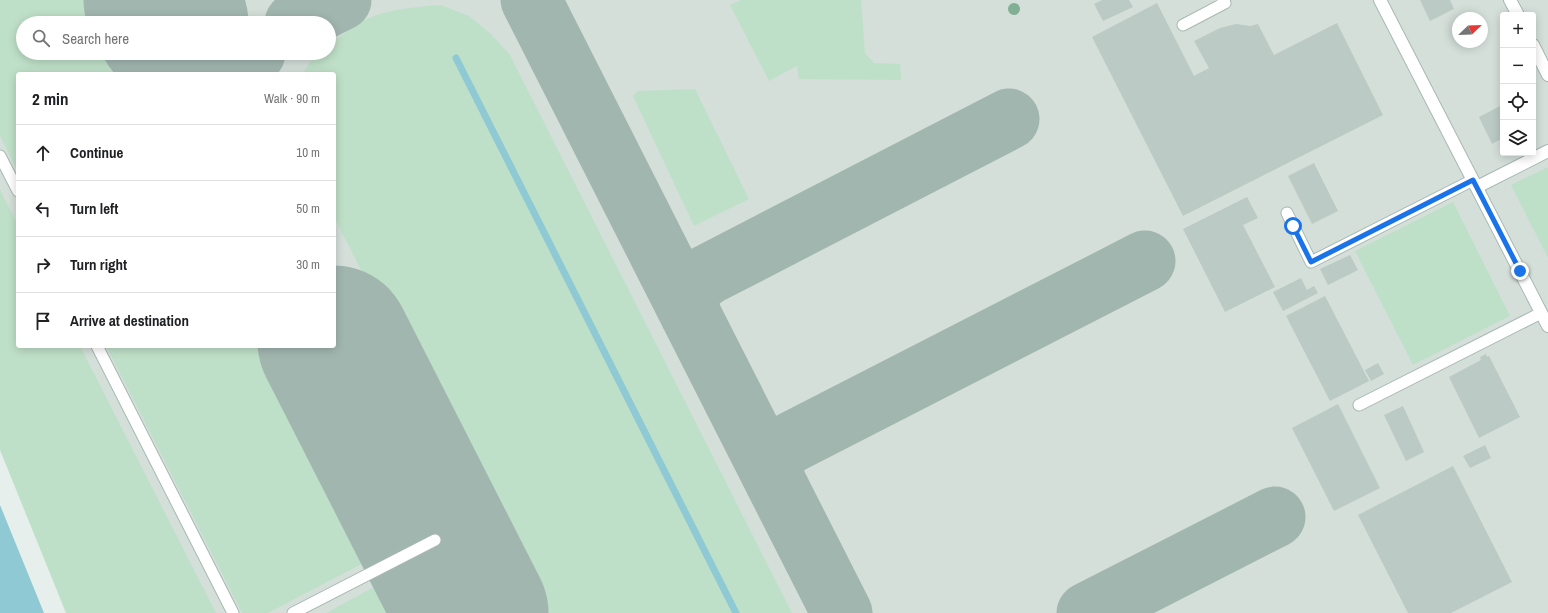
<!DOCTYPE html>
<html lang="en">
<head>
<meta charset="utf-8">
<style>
	:root { --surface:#fff; --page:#f2f2f2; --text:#202124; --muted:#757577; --line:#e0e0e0 }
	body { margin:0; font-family:"Archivo Narrow",sans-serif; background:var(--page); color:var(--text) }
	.controls { position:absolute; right:12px; top:12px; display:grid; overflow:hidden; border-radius:4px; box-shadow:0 2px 10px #0003 }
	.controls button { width:36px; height:36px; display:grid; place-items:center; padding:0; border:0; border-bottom:1px solid var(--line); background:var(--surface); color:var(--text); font:20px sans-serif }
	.compass { position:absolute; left:1452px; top:12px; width:36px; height:36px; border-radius:50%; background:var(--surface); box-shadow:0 2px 10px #0003; rotate:67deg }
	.stop { position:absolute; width:12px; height:12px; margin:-9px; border:3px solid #1a73e8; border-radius:50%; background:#fff }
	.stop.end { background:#1a73e8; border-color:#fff; box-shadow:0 1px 4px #0008 }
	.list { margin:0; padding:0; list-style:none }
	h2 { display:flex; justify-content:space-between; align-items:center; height:52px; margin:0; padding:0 16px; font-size:17px }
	h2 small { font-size:13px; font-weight:400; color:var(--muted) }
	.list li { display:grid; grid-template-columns:26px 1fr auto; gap:12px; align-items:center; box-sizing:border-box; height:56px; padding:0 16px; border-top:1px solid var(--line) }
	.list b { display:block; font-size:15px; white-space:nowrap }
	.list em { font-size:13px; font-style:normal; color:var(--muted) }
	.icon { flex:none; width:22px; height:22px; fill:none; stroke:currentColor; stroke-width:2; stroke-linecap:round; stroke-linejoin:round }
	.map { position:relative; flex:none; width:1548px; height:613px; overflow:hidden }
	.search { position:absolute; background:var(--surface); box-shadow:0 2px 10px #0003; left:16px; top:16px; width:320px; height:44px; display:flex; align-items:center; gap:10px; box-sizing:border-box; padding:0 14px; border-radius:22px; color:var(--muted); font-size:15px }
	.panel { position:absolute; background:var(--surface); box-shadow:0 2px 10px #0003; left:16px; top:72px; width:320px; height:276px; border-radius:4px }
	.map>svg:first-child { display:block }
</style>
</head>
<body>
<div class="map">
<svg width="1548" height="613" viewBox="0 0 1548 613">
	<rect width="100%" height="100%" fill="#e6efeb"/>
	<path fill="#d4dfda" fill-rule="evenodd" d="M0 0H1548V613H72L0 434ZM1503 15H1533V153H1503ZM1458 18H1482V42H1458ZM23 23H329V53H23ZM18 74H334V346H18Z"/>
	<g fill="#bfe0c8">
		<path d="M0 0H89L101 23H23V53H117L127 74H18V172L0 136Z"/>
		<path d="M741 0H861L865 53 874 63 900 64 901 80 799 79 797 66 769 81 730 5Z"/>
		<path d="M441 5 469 16 491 34 510 55 792 613H536L334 217V74H303L309 63 320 53H329V45C337 39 345 32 354 26 378 10 412 7 441 5Z"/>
		<path d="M695 89 749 199 694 226 633 96 638 91Z"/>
		<path d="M1548 167V258L1511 185Z"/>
		<path d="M0 190 18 225V346H80L216 613H66L0 450Z"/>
		<path d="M1453 202 1510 316 1413 365 1355 251Z"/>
		<path d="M106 346H267L375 557 268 613H242Z"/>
		<path d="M387 580 404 613H326Z"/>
	</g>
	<path fill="#8ec9d4" d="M0 505 44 613H0Z"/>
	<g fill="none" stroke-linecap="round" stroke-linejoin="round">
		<path stroke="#8ec9d4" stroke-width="7" d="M456 58 736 613"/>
		<g stroke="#a2b6b0" stroke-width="61">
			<path d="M166 0 180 16 190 23"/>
			<path d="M531 0 842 613"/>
			<path d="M295 23 341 0"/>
			<path d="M240 74 255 53"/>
			<path d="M691 315C685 294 690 287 707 275L1009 119"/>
			<path d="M775 480C769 460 775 453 792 442L1145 261"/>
			<path d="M1087 613 1275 517"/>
		</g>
		<g stroke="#a2b6b0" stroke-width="153">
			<path d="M160 0 172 23"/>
			<path d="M334 342 472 613"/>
		</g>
	</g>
	<g fill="#bbcac4">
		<path d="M1102 0H1129L1133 7 1103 21 1094 4Z"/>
		<path d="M1420 0H1450L1454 9 1430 21Z"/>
		<path d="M1157 3 1194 76 1209 68 1194 41 1220 28 1236 24 1250 26 1258 24 1274 55 1337 23 1383 115 1183 216 1092 37Z"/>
		<path d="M1502 105 1503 138 1492 144 1479 117Z"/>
		<path d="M1314 163 1338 211 1312 224 1288 176Z"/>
		<path d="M1247 197 1258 218 1243 225 1275 287 1225 312 1183 229Z"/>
		<path d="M1350 255 1358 270 1328 285 1320 269Z"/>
		<path d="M1301 278 1307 290 1314 286 1318 293 1283 311 1273 292Z"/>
		<path d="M1325 296 1369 381 1330 401 1286 316Z"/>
		<path d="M1486 354 1487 357 1489 356 1520 417 1479 438 1449 377 1481 360 1480 357Z"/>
		<path d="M1378 363 1384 374 1371 381 1365 370Z"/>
		<path d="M1338 404 1380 488 1334 511 1292 428Z"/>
		<path d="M1403 406 1424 452 1406 461 1384 415Z"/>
		<path d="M1485 445 1491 458 1470 468 1463 456Z"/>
		<path d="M1453 466 1512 582 1451 613H1408L1358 515Z"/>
	</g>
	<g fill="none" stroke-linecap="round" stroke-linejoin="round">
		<defs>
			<g id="service">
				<path d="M1183 25 1225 3 1223 0"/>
				<path d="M0 156 18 191"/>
				<path d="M1287 213 1311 262 1473 180"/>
				<path d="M97 346 233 613"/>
				<path d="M1359 405 1541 313"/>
				<path d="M293 613 435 540"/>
			</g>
			<g id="minor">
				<path d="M1510 0 1518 15"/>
				<path d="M1533 45 1548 75"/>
				<path d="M1477 187 1548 151"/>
			</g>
			<path id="tertiary" d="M1380 0 1548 326"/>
		</defs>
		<use href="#service" stroke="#a8b8b2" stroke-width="13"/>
		<use href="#minor" stroke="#a8b8b2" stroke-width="14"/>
		<use href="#tertiary" stroke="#a8b8b2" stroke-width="14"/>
		<use href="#service" stroke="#fff" stroke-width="11"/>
		<use href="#minor" stroke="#fff" stroke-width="12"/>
		<use href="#tertiary" stroke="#fff" stroke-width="12"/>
	</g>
	<circle fill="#80af93" cx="1014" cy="9" r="6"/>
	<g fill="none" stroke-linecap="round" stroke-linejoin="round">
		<path stroke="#1a73e8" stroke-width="5" d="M1293 226 1311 262 1473 180 1520 271"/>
	</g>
</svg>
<div class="controls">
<button>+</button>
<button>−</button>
<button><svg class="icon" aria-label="locate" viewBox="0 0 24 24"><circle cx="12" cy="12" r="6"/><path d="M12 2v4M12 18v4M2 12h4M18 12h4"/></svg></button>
<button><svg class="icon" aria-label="layers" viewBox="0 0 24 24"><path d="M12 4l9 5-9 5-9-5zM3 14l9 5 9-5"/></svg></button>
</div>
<svg class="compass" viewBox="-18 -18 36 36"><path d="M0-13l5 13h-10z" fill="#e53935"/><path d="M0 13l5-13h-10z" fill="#757577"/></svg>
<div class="stop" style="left:1293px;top:226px"></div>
<div class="stop end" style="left:1520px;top:271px"></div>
<div class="search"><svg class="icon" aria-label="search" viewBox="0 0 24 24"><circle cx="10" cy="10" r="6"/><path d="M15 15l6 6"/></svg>Search here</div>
<section class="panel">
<h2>2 min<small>Walk · 90 m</small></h2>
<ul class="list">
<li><svg class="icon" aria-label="ahead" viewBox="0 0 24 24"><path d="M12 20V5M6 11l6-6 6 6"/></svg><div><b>Continue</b></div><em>10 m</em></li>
<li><svg class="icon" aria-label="left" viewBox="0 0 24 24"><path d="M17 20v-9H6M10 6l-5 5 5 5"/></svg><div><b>Turn left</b></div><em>50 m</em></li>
<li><svg class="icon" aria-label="right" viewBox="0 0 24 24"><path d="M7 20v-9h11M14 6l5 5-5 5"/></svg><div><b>Turn right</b></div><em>30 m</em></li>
<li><svg class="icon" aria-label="arrive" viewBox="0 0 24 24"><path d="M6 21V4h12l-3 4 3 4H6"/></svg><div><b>Arrive at destination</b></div></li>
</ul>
</section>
</div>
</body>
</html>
